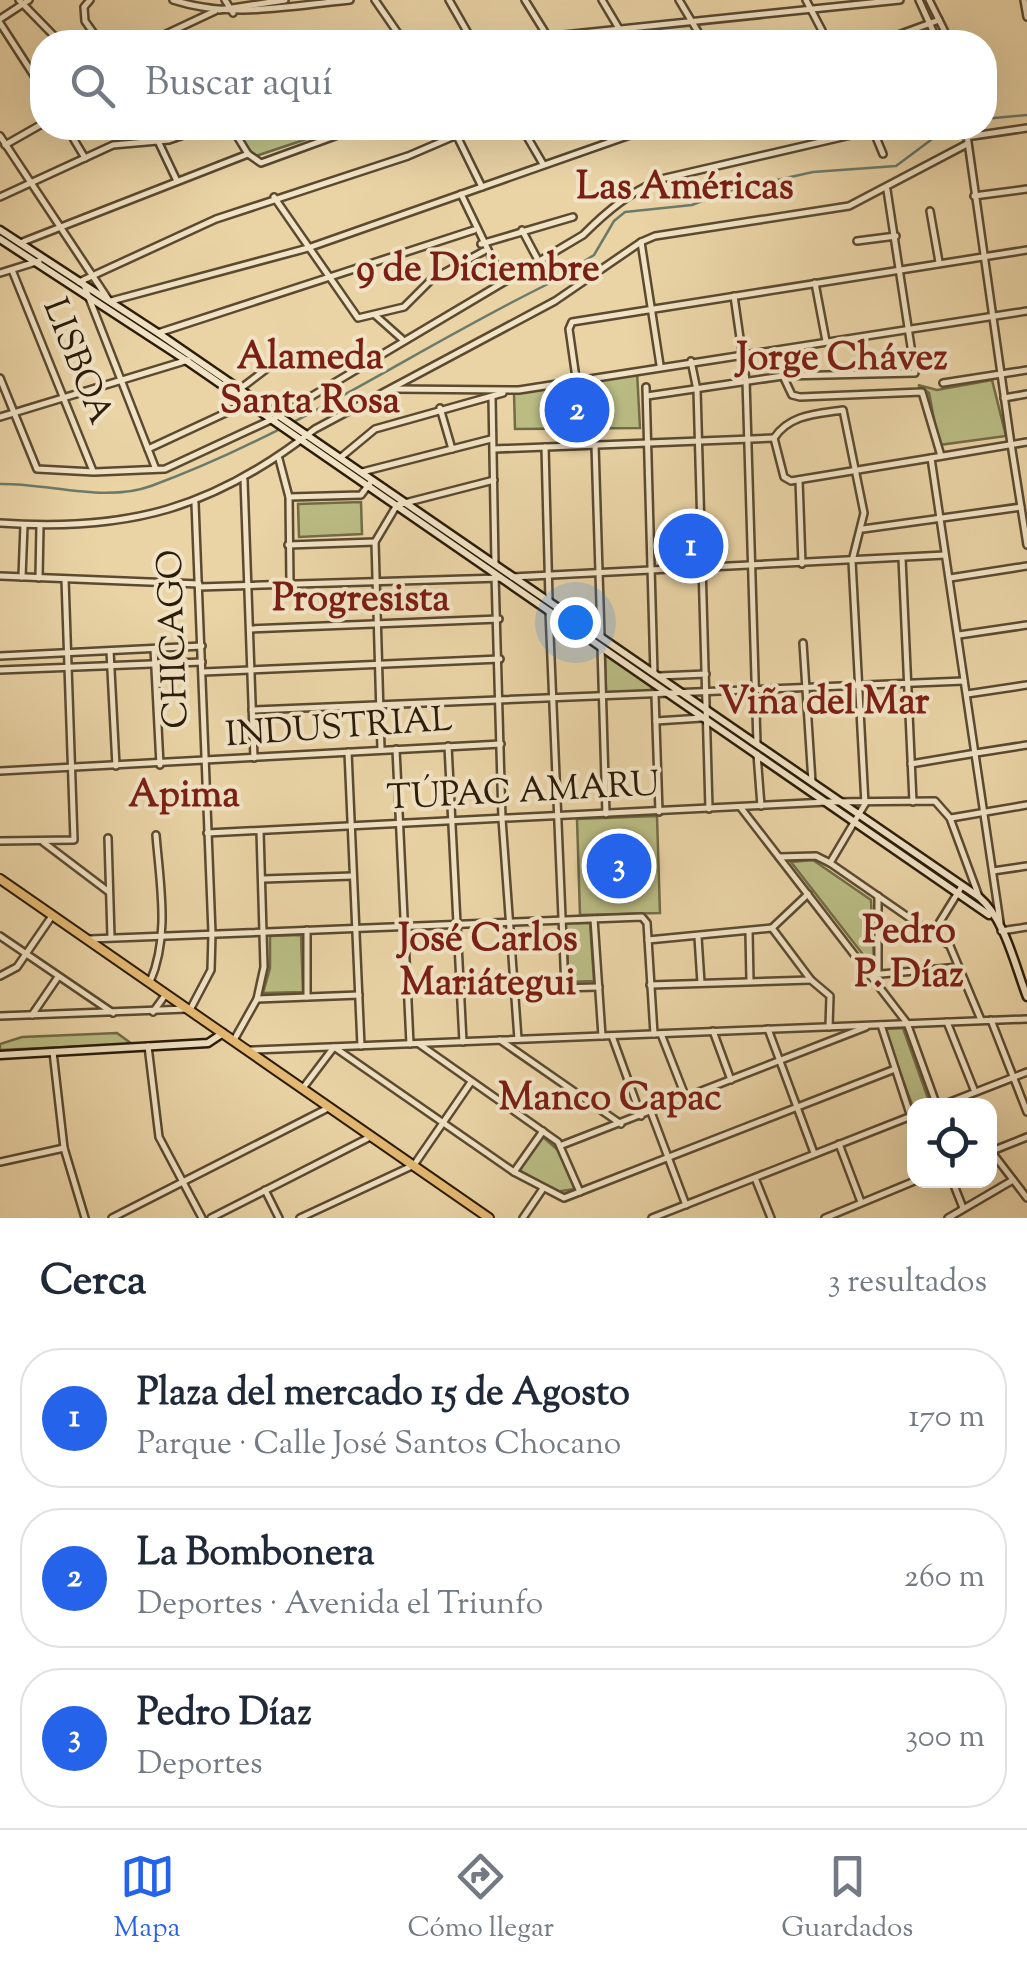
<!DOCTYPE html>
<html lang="es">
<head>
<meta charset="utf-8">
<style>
	:root { --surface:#fff; --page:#f6f6f7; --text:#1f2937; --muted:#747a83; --line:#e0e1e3; --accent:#2563eb }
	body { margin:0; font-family:"Sorts Mill Goudy",serif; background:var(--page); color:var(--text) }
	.controls { position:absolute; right:30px; bottom:30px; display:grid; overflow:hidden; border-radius:20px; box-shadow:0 10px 40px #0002 }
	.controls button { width:90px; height:90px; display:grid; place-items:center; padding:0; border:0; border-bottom:2px solid var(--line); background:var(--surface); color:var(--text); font:50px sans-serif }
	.you { position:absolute; left:575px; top:622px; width:35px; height:35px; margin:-25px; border:8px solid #fff; border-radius:50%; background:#1a73e8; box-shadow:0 0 0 15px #1a73e833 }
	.badge { display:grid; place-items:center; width:65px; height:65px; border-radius:50%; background:var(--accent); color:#fff; font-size:32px; font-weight:700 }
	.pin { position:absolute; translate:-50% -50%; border:5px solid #fff; box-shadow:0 2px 10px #0006 }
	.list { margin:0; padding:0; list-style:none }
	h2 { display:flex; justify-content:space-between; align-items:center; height:130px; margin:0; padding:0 40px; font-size:42px }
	h2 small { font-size:32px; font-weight:400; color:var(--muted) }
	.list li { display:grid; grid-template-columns:65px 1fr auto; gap:30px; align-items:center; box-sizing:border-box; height:140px; margin:0 20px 20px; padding:0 20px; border:2px solid var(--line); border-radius:40px }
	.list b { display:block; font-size:38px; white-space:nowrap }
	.list p { margin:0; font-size:32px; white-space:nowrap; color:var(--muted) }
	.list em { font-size:32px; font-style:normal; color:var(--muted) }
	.icon { flex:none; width:55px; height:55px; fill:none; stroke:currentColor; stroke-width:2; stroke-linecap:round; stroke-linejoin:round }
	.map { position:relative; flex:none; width:1027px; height:1218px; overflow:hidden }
	.search { position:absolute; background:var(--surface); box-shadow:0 10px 40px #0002; left:30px; right:30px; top:30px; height:110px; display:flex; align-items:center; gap:25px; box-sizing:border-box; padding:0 35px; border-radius:40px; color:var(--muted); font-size:38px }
	.sheet { height:610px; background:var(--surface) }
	nav { display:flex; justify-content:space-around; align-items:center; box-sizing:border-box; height:140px; border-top:2px solid var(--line); background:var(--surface); font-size:28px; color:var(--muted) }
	nav a { display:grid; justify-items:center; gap:5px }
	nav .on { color:var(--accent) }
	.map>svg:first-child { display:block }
</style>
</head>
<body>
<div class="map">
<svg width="1027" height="1218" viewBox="0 0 1027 1218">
	<rect width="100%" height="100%" fill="#ead4a6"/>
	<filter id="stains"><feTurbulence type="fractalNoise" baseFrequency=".002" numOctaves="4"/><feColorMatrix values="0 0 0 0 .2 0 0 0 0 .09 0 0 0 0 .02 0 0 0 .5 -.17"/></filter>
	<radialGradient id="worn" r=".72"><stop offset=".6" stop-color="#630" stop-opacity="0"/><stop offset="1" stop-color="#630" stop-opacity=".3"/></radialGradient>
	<g fill="#babc84" stroke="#726c46" stroke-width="2.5">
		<path d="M236 128H340L253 157Z"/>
		<path d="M637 371 640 428 515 429 514 393Z"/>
		<path d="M992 380 1006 436 939 445 929 393 918 385 937 390Z"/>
		<path d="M361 502 362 534 299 537 298 504Z"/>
		<path d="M605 655 652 684 651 691 606 694Z"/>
		<path d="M657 816 660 913 580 915 577 819Z"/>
		<path d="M813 860 871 900 874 960 868 961 791 862Z"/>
		<path d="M565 923H590L594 981 569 982Z"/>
		<path d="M301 935 303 992 263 993 270 968V936Z"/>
		<path d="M903 1028 930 1104 914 1106V1110L884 1029Z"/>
		<path d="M117 1033 132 1044 0 1050V1044L22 1037Z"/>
		<path d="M543 1137 559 1151 575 1189 555 1192 519 1170Z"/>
	</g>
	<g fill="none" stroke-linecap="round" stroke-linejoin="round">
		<g stroke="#6c7a6a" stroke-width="2.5">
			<path d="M984 119 1027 115"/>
			<path d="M0 484C48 483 105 503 151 486 294 434 415 349 550 283L594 255 614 221 625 212 692 205 728 191 813 172 896 166 947 128"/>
		</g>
		<defs>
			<g id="minor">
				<path d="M19 0 60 42"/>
				<path d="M90 0 84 7 85 21 100 42"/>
				<path d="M225 0 233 13"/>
				<path d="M375 0 404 42"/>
				<path d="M449 0 473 42"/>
				<path d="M525 0 551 42"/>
				<path d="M602 0 627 42"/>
				<path d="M679 0 704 42"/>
				<path d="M806 0 828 42"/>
				<path d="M1024 0 1027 17"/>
				<path d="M0 19 29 0"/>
				<path d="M0 23 42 88"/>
				<path d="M149 42 215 11"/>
				<path d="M495 42 900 0"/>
				<path d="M67 128 85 158"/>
				<path d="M142 128 158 141 177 181"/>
				<path d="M232 128 248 154 261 163 357 128"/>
				<path d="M453 128 482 187"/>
				<path d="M522 128 543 164"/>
				<path d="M603 128 611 141"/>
				<path d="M873 130 883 154"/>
				<path d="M966 137 1027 128"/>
				<path d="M5 145 42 124"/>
				<path d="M461 194 503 281"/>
				<path d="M974 196 1027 189"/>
				<path d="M0 197 113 145 169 140 204 128"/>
				<path d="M274 197 358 318 404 307 431 280 484 251"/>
				<path d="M930 211 939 262"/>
				<path d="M522 230 539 262"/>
				<path d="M857 241 896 236"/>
				<path d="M641 242 660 365"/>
				<path d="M20 243 248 154"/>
				<path d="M481 244 573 217"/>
				<path d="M12 270 93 471"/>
				<path d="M0 273 39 261"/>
				<path d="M79 282 216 219 408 156 457 135"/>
				<path d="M815 283 826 341"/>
				<path d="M84 285 155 467"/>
				<path d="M734 296 746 380 757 744"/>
				<path d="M375 315 402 339"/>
				<path d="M158 333 474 230"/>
				<path d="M691 361 697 390 709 809"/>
				<path d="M783 376 792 395 800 397 922 392 941 456"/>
				<path d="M0 378 37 469 94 472 165 469 275 418 583 235C608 210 629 193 661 179L881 128"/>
				<path d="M576 378 569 329 572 322 1027 250"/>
				<path d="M943 383 1027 370"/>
				<path d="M646 387 654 674"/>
				<path d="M240 389 278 360"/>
				<path d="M391 389 519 390 1027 311"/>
				<path d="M647 396 783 376 915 373 887 190"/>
				<path d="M492 397 495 564"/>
				<path d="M1004 398 1027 394"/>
				<path d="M440 408 452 449"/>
				<path d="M0 417 188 360"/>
				<path d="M774 438C790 414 817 414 843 410L864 513 852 561 865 804"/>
				<path d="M774 438 784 477 791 481 931 458"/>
				<path d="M1011 444 1027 545"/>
				<path d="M595 445 601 636"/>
				<path d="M545 447 549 600"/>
				<path d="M148 449 247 403"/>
				<path d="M494 449 774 438"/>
				<path d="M340 458 375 429 503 393"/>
				<path d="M279 459 289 497 290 584"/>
				<path d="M362 472 491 439"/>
				<path d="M244 480 254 758"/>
				<path d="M799 480 802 564"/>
				<path d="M289 497 361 495 370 483"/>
				<path d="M863 529 1021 507"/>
				<path d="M288 545 375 542"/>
				<path d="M902 558 913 802"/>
				<path d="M495 575 502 819 518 1039"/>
				<path d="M0 576 199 584"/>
				<path d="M22 577 24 525"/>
				<path d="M512 577 945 555"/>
				<path d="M39 578 40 525"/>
				<path d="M950 578 1027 566"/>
				<path d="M199 587 501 578"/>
				<path d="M549 611 565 988"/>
				<path d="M250 629 499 619"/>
				<path d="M959 635 1027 625"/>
				<path d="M803 643 812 782"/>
				<path d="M601 647 606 814"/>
				<path d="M154 649 160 765"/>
				<path d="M110 651 116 766"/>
				<path d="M0 656 202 646"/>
				<path d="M0 670 202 662"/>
				<path d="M203 672 500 659"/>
				<path d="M659 676 706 674"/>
				<path d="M967 694 1027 685"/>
				<path d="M655 695 659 812"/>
				<path d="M252 710 964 681"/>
				<path d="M656 721 702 718"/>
				<path d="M448 746 463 1042"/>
				<path d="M381 749 375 542 397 505 494 480"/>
				<path d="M396 749 410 1044"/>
				<path d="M348 752 361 1046"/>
				<path d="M757 754 761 806"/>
				<path d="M911 764 976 753"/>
				<path d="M0 771 501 744"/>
				<path d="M741 808 907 1023 937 1106"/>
				<path d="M951 818 1027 805"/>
				<path d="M207 833 827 802 935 801 950 818 978 894"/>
				<path d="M108 838 111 937"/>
				<path d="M0 841 74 840 65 579"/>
				<path d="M43 842 109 892"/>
				<path d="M779 857 816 856 830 863 865 804"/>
				<path d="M830 863 950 946 981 1020"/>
				<path d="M993 871 1027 866"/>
				<path d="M263 879 353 876"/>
				<path d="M808 894 772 928 811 980 830 996 829 1027"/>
				<path d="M594 919 602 1036"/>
				<path d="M1001 931 1027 927"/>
				<path d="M749 932 750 981"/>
				<path d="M933 933 962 886"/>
				<path d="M0 936 113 1013"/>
				<path d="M698 937 701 983"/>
				<path d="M90 939 642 917 647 923 654 1034"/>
				<path d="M648 940 772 928"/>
				<path d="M878 971V896"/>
				<path d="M870 975 959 967"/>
				<path d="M0 976 17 967 52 916"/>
				<path d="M150 982C170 936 160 885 156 835"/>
				<path d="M650 985 811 980"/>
				<path d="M515 989 599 987"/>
				<path d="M307 997V930"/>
				<path d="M257 999 359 995"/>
				<path d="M153 1012 166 994"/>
				<path d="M32 1015 58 977"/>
				<path d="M0 1016 187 1009"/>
				<path d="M991 1020 1027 1112"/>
				<path d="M947 1022 975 1092"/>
				<path d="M881 1025 911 1117"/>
				<path d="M768 1029 814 1153"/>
				<path d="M713 1031 731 1080"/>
				<path d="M661 1034 686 1098"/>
				<path d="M612 1036 641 1116"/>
				<path d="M234 1040 257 999 264 967 260 831"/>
				<path d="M500 1040 621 1124"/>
				<path d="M419 1044 558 1142 580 1192"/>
				<path d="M148 1046 159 1137 202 1218"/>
				<path d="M53 1052 64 1148 85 1218"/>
				<path d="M303 1088 334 1047 514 1172 564 1198 895 1069"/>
				<path d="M940 1106 1027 1072"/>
				<path d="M651 1112 686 1205"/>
				<path d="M839 1144 861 1202"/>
				<path d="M562 1145 866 1027"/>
				<path d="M991 1151 1027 1198"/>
				<path d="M992 1151 1027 1137"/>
				<path d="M0 1162 64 1148"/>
				<path d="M514 1172 543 1131"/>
				<path d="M755 1178 771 1218"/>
				<path d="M952 1180 963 1208"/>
				<path d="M265 1190 279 1218"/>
				<path d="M112 1218 330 1107"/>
				<path d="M211 1218 372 1136"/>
				<path d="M300 1218 414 1165 471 1082"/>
				<path d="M523 1218 542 1190"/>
				<path d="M652 1218 914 1115"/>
				<path d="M825 1218 917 1180"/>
				<path d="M948 1218 1013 1180"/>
			</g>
			<g id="tertiary">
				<path d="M173 0C231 19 289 6 350 0"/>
				<path d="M919 0 938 42"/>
				<path d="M929 0 950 42"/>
				<path d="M219 10 285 0"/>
				<path d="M879 42 939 20"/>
				<path d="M966 128 1011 444"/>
				<path d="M0 136 108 299"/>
				<path d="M111 301 308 248 650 128"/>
				<path d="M0 523C129 532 214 508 315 429L555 301 641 242 655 236 849 206 967 144"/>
				<path d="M976 753 1027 745"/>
				<path d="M1000 922 931 458 1027 442"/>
				<path d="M191 1008 211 970 212 933 195 503"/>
				<path d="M251 1050 1027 1019"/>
			</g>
			<g id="secondary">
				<path d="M0 230 158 333 979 897C1005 919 1015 966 1027 997"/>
				<path d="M0 239 187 361 989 915"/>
				<path d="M0 1055 208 1043 223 1033"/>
			</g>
			<path id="primary" d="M0 879 489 1218"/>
		</defs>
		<use href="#minor" stroke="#5b4a30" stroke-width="10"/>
		<use href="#tertiary" stroke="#5b4a30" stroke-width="10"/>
		<use href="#secondary" stroke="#2b1c09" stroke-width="11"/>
		<use href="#primary" stroke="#2b1c09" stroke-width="12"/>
		<use href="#minor" stroke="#f1e3c5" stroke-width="5"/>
		<use href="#tertiary" stroke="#f1e3c5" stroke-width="5"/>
		<use href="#secondary" stroke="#f1e3c5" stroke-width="6"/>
		<use href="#primary" stroke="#e5ba73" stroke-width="8"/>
	</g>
	<g text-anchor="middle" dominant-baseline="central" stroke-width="8" stroke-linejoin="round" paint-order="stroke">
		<g font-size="35" fill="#2b1c09" stroke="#f1e3c5">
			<text transform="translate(76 362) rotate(68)">LISBOA</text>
			<text transform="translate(175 639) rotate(-92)">CHICAGO</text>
			<text transform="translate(339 729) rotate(-4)">INDUSTRIAL</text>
			<text transform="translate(523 793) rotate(-3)">TÚPAC AMARU</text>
		</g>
		<g font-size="38" font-weight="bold" fill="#7a1f14" stroke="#f1e3c5">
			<text x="685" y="189">Las Américas</text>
			<text x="478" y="271">9 de Diciembre</text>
			<text x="310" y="359">Alameda<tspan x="310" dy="44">Santa Rosa</tspan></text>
			<text x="842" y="360">Jorge Chávez</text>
			<text x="361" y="601">Progresista</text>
			<text x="824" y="704">Viña del Mar</text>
			<text x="184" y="797">Apima</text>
			<text x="909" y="933">Pedro<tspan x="909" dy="44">P. Díaz</tspan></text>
			<text x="488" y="941">José Carlos<tspan x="488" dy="44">Mariátegui</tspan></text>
			<text x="610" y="1100">Manco Capac</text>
		</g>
	</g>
	<rect width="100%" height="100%" filter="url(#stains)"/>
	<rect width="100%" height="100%" fill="url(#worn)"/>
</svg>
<div class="controls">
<button><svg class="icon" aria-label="locate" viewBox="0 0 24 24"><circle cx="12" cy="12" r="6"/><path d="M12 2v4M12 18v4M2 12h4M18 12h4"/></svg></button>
</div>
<div class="you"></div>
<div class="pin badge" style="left:691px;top:546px">1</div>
<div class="pin badge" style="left:577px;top:410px">2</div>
<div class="pin badge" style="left:619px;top:866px">3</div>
<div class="search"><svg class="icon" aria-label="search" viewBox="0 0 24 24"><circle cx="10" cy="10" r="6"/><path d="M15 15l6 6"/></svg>Buscar aquí</div>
</div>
<section class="sheet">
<h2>Cerca<small>3 resultados</small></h2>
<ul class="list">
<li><span class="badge">1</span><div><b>Plaza del mercado 15 de Agosto</b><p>Parque · Calle José Santos Chocano</p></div><em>170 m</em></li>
<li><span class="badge">2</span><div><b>La Bombonera</b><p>Deportes · Avenida el Triunfo</p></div><em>260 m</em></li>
<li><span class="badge">3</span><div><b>Pedro Díaz</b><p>Deportes</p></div><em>300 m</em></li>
</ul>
</section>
<nav>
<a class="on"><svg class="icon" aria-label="map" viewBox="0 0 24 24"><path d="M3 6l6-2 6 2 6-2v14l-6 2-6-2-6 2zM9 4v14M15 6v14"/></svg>Mapa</a>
<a><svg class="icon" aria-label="directions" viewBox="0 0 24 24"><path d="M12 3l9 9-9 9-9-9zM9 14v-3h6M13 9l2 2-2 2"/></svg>Cómo llegar</a>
<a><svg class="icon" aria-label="saved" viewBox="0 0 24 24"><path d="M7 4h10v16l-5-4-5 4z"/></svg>Guardados</a>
</nav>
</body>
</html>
